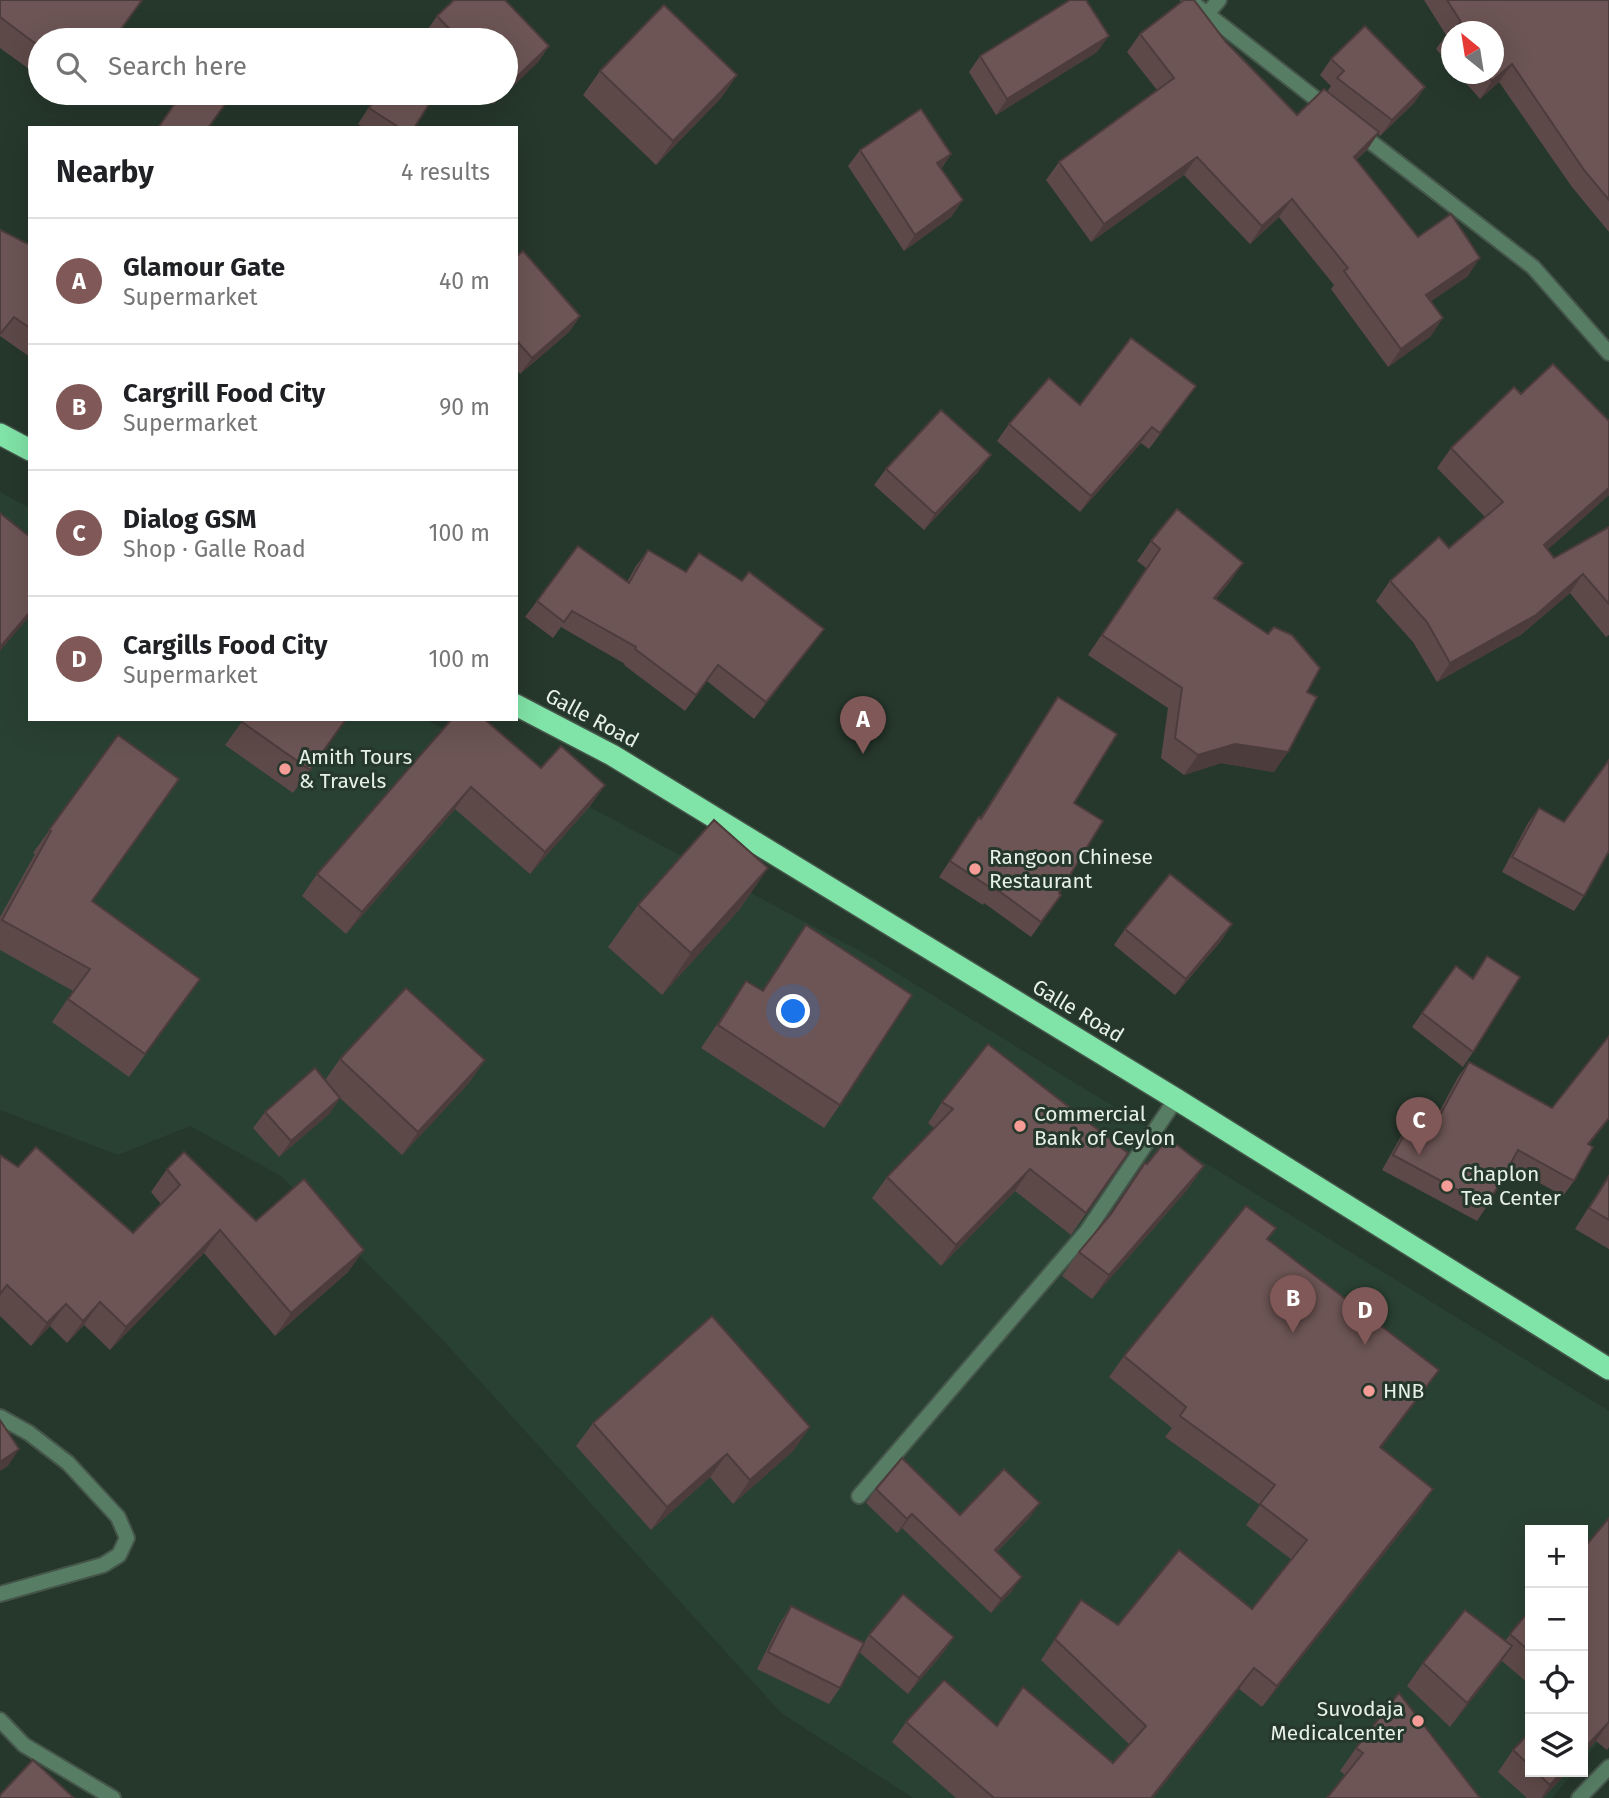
<!DOCTYPE html>
<html lang="en">
<head>
<meta charset="utf-8">
<style>
	:root { --surface:#fff; --page:#f6f6f6; --text:#202124; --muted:#757577; --line:#e0e0e0; --accent:#805857 }
	body { margin:0; font-family:"Fira Sans",sans-serif; background:var(--page); color:var(--text) }
	.controls { position:absolute; right:21px; bottom:21px; display:grid; overflow:hidden; border-radius:0px; box-shadow:0 7px 28px #0002 }
	.controls button { width:63px; height:63px; display:grid; place-items:center; padding:0; border:0; border-bottom:2px solid var(--line); background:var(--surface); color:var(--text); font:35px sans-serif }
	.compass { position:absolute; left:1441px; top:21px; width:63px; height:63px; border-radius:50%; background:var(--surface); box-shadow:0 7px 28px #0002; rotate:330deg }
	.you { position:absolute; left:794px; top:1012px; width:24px; height:24px; margin:-18px; border:5px solid #fff; border-radius:50%; background:#1a73e8; box-shadow:0 0 0 10px #1a73e833 }
	.badge { display:grid; place-items:center; width:46px; height:46px; border-radius:50%; background:var(--accent); color:#fff; font-size:23px; font-weight:700 }
	.pin { position:absolute; translate:-50% -58px; filter:drop-shadow(0 2px 4px #0008) }
	.pin::after { content:''; position:absolute; top:37px; width:24px; height:21px; background:inherit; clip-path:polygon(0 0,100% 0,50% 100%) }
	.list { margin:0; padding:0; list-style:none }
	h2 { display:flex; justify-content:space-between; align-items:center; height:91px; margin:0; padding:0 28px; font-size:30px }
	h2 small { font-size:23px; font-weight:400; color:var(--muted) }
	.list li { display:grid; grid-template-columns:46px 1fr auto; gap:21px; align-items:center; box-sizing:border-box; height:126px; padding:0 28px; border-top:2px solid var(--line) }
	.list b { display:block; font-size:26px; white-space:nowrap }
	.list p { margin:0; font-size:23px; white-space:nowrap; color:var(--muted) }
	.list em { font-size:23px; font-style:normal; color:var(--muted) }
	.icon { flex:none; width:38px; height:38px; fill:none; stroke:currentColor; stroke-width:2; stroke-linecap:round; stroke-linejoin:round }
	.map { position:relative; flex:none; width:1609px; height:1798px; overflow:hidden }
	.search { position:absolute; background:var(--surface); box-shadow:0 7px 28px #0002; left:28px; top:28px; width:490px; height:77px; display:flex; align-items:center; gap:18px; box-sizing:border-box; padding:0 24px; border-radius:38px; color:var(--muted); font-size:26px }
	.panel { position:absolute; background:var(--surface); box-shadow:0 7px 28px #0002; left:28px; top:126px; width:490px; height:595px; border-radius:0px }
	.map>svg:first-child { display:block }
</style>
</head>
<body>
<div class="map">
<svg width="1609" height="1798" viewBox="0 0 1609 1798">
	<rect width="100%" height="100%" fill="#26372c"/>
	<path fill="#294132" d="M0 492 30 508V719H425L869 956 1609 1411V1729L1583 1761V1530H1530V1772H1574L1552 1798H913L781 1713 438 1335 281 1176 190 1126 118 1155 0 1110Z"/>
	<g fill="none" stroke-linecap="round" stroke-linejoin="round">
		<defs>
			<g id="street">
				<path d="M1189 0 1329 109"/>
				<path d="M1207 14 1219 0"/>
				<path d="M1358 132 1533 267 1609 353"/>
				<path d="M0 1417 29 1433 68 1463 118 1517 127 1538 119 1555 103 1565 0 1594"/>
				<path d="M859 1496 1087 1231 1176 1099"/>
				<path d="M0 1720 24 1745 113 1798"/>
				<path d="M1579 1798 1609 1767"/>
			</g>
			<g id="highway">
				<path d="M0 434 30 450"/>
				<path d="M516 705 612 755 1176 1099 1609 1369"/>
			</g>
		</defs>
		<use href="#street" stroke="#45554a" stroke-width="18"/>
		<use href="#highway" stroke="#45554a" stroke-width="24"/>
		<use href="#street" stroke="#577d64" stroke-width="14"/>
		<use href="#highway" stroke="#80e3a7" stroke-width="21"/>
	</g>
	<g fill="#5d4948">
		<path d="M0 0 40 40V77L0 48Z"/>
		<path d="M454 0H505L549 46 538 62 506 93V40H433L426 32 437 16Z"/>
		<path d="M1424 0H1609V232L1572 187 1499 82 1480 99 1458 74H1494L1452 32V67L1436 49 1446 35Z"/>
		<path d="M1140 34 1226 42 1297 115 1327 92 1331 86 1320 75 1331 59 1425 87 1414 103 1380 136 1378 134 1367 150 1356 160 1418 237 1468 276 1431 301V336L1388 367 1331 289 1334 285 1279 217 1250 244 1184 175 1091 242 1046 180 1059 162 1157 90 1127 52Z"/>
		<path d="M1097 52 996 115 969 72 980 56Z"/>
		<path d="M600 71 737 75 721 98 656 165 583 95Z"/>
		<path d="M61 93H75L70 99Z"/>
		<path d="M378 93H436L414 128H364L358 124Z"/>
		<path d="M483 93H506L493 104Z"/>
		<path d="M860 150 951 154 941 169 952 216 904 251 848 166Z"/>
		<path d="M0 230 28 244 30 242V357L0 336Z"/>
		<path d="M516 257 580 316 569 332 520 374 516 369Z"/>
		<path d="M1196 386 1149 449 1141 443 1080 512 997 441 1009 424 1080 405Z"/>
		<path d="M1451 448 1609 495 1547 550 1554 558 1609 527V635L1606 637 1570 593 1522 634 1437 682 1413 642 1376 601 1390 581 1449 548 1485 517 1437 468Z"/>
		<path d="M886 469 979 471 924 530 874 485Z"/>
		<path d="M1151 541 1243 563 1229 583 1216 599 1307 692 1274 772 1221 763 1184 775 1161 758 1168 708 1088 655 1146 568 1137 561Z"/>
		<path d="M648 550 812 645 754 719 707 681 685 711 624 665 625 664 561 627 553 638 525 617 537 601 627 582 636 566Z"/>
		<path d="M1058 697 1074 803 1059 893 1061 895 1031 937 984 903 983 905 939 877 979 817 980 818Z"/>
		<path d="M244 719H347L293 793 225 745Z"/>
		<path d="M452 719 541 768 605 785 590 806 530 874 455 809 346 934 302 896 317 874Z"/>
		<path d="M118 735 92 901 200 979 129 1077 52 1022 73 991 0 950V917L35 854 33 853Z"/>
		<path d="M1539 808 1584 896 1574 911 1502 872 1528 823Z"/>
		<path d="M768 868 739 910 662 995 608 947 638 905Z"/>
		<path d="M1232 924 1221 941 1175 995 1114 945 1125 929Z"/>
		<path d="M806 925 840 1105 824 1128 701 1048 746 981 762 991Z"/>
		<path d="M1487 956 1473 1052 1463 1067 1412 1027 1422 1013 1472 979Z"/>
		<path d="M1609 1036V1119L1589 1144 1574 1181 1563 1196 1509 1166 1487 1206 1477 1221 1382 1170 1409 1122 1420 1106 1437 1116 1458 1077 1469 1062 1552 1108Z"/>
		<path d="M340 1059 485 1060 468 1084 402 1155 340 1098 329 1114 279 1157 253 1128 265 1112 325 1080Z"/>
		<path d="M942 1102 1128 1153 1071 1235 1015 1191 941 1266 872 1198 887 1177 934 1128 928 1123Z"/>
		<path d="M0 1155 18 1167 133 1233 161 1204 151 1192 167 1169 348 1272 275 1336 204 1253 110 1350 84 1325 67 1343 50 1326 31 1346 0 1316Z"/>
		<path d="M1147 1164 1204 1166 1187 1190 1092 1299 1062 1276 1079 1252 1108 1217Z"/>
		<path d="M1609 1175V1249L1575 1229Z"/>
		<path d="M1268 1239 1439 1370 1381 1448 1433 1489 1419 1510 1262 1707 1239 1689 1153 1798H956L892 1742 906 1722 997 1726 1113 1763 1130 1745 1041 1660 1081 1600 1118 1625 1252 1609 1291 1559 1246 1525 1260 1505 1165 1437 1172 1428 1109 1377 1124 1356Z"/>
		<path d="M593 1423 810 1427 793 1451 733 1504 710 1477 651 1530 576 1446Z"/>
		<path d="M876 1489 960 1515 1030 1517 997 1552 1012 1591 991 1613 902 1528 897 1533 866 1503Z"/>
		<path d="M1609 1518V1747L1607 1750 1596 1741 1583 1755V1549Z"/>
		<path d="M791 1606 864 1643 869 1635 954 1637 943 1653 908 1694 859 1652 840 1688 829 1704 757 1669 780 1623Z"/>
		<path d="M1530 1610V1685L1502 1661 1450 1727 1407 1686 1423 1663 1505 1641Z"/>
		<path d="M1530 1732V1772H1567L1543 1798H1527L1498 1772 1513 1750Z"/>
		<path d="M1356 1748 1480 1798 1345 1775 1340 1771Z"/>
	</g>
	<g fill="#4c3c3b">
		<path d="M1109 36 1097 52 996 115 1007 99Z"/>
		<path d="M549 46 538 62 506 93V87Z"/>
		<path d="M1512 64 1499 82 1480 99 1492 81Z"/>
		<path d="M737 75 721 98 656 165 673 141Z"/>
		<path d="M1425 87 1414 103 1380 136 1392 120Z"/>
		<path d="M501 93H506L493 104Z"/>
		<path d="M1379 132 1367 150 1341 175 1354 157Z"/>
		<path d="M951 154 940 170 937 163Z"/>
		<path d="M1197 157 1184 175 1091 242 1104 224Z"/>
		<path d="M1292 199 1279 217 1250 244 1262 226Z"/>
		<path d="M963 200 952 216 904 251 915 235Z"/>
		<path d="M1480 258 1468 276 1414 313 1426 295Z"/>
		<path d="M580 316 569 332 520 374 532 358Z"/>
		<path d="M1443 318 1431 336 1388 367 1401 349Z"/>
		<path d="M1152 427 1141 443 1080 512 1091 496Z"/>
		<path d="M991 455 979 471 924 530 935 514Z"/>
		<path d="M1609 488V495L1530 565 1544 545Z"/>
		<path d="M1243 563 1229 583 1200 618 1214 598Z"/>
		<path d="M1583 574 1570 593 1522 634 1437 682 1450 663Z"/>
		<path d="M30 612V616L0 651V647Z"/>
		<path d="M824 629 812 645 754 719 766 702Z"/>
		<path d="M1235 744 1288 752 1274 772 1221 763 1184 775 1198 755Z"/>
		<path d="M605 785 590 806 530 874 545 852Z"/>
		<path d="M471 787 455 809 346 934 362 912Z"/>
		<path d="M768 868 739 910 662 995 691 953Z"/>
		<path d="M1232 924 1221 941 1175 995 1186 979Z"/>
		<path d="M485 1060 468 1084 402 1155 418 1132Z"/>
		<path d="M340 1098 329 1114 279 1157 291 1141Z"/>
		<path d="M1609 1118V1119L1578 1159 1588 1144Z"/>
		<path d="M1204 1166 1187 1190 1092 1299 1109 1275Z"/>
		<path d="M1030 1169 1015 1191 941 1266 956 1245Z"/>
		<path d="M220 1230 204 1253 110 1350 126 1327Z"/>
		<path d="M364 1250 348 1272 275 1336 291 1313Z"/>
		<path d="M100 1302 84 1325 67 1343 83 1321Z"/>
		<path d="M66 1304 50 1326 31 1346 47 1323Z"/>
		<path d="M1439 1370 1424 1391 1366 1468 1380 1447Z"/>
		<path d="M810 1427 793 1451 733 1504 750 1480Z"/>
		<path d="M19 1449 8 1466 0 1471V1462Z"/>
		<path d="M727 1454 710 1477 651 1530 667 1507Z"/>
		<path d="M1433 1489 1419 1510 1262 1707 1277 1686Z"/>
		<path d="M1040 1503 1030 1517 985 1564 995 1550Z"/>
		<path d="M912 1514 902 1528 897 1533 907 1519Z"/>
		<path d="M1022 1577 1012 1591 991 1613 1001 1599Z"/>
		<path d="M954 1637 943 1653 908 1694 919 1678Z"/>
		<path d="M1512 1646 1495 1670 1450 1727 1467 1703Z"/>
		<path d="M1254 1668 1239 1689 1153 1798H1151Z"/>
		<path d="M1609 1722 1596 1741 1583 1755V1750Z"/>
		<path d="M1562 1772H1567L1543 1798H1541L1550 1785Z"/>
	</g>
	<g fill="#6c5554" stroke="#4c3c3b" stroke-width="2">
		<path d="M0 0H142L113 40H40V47L0 17Z"/>
		<path d="M454 0H505L549 46 506 87V40H460L437 16Z"/>
		<path d="M1070 0H1086L1109 36 1007 99 980 56Z"/>
		<path d="M1184 0H1194L1226 42 1297 115 1324 89 1379 132 1354 157 1418 237 1451 214 1480 258 1426 295 1443 318 1401 349 1344 271 1348 268 1292 199 1262 226 1197 157 1104 224 1059 162 1174 78 1140 34Z"/>
		<path d="M1447 0H1609V200L1584 170 1512 64 1492 81 1485 74H1494V32H1452V35L1449 32 1461 22Z"/>
		<path d="M664 5 737 75 673 141 600 71Z"/>
		<path d="M1365 26 1425 87 1392 120 1337 78 1344 71 1331 59Z"/>
		<path d="M182 93H233L208 128H158Z"/>
		<path d="M379 93H436L414 128H400L369 108Z"/>
		<path d="M921 109 951 154 937 163 963 200 915 235 860 150Z"/>
		<path d="M0 230 28 244 30 242V328L14 317 0 334Z"/>
		<path d="M523 251 580 316 532 358 516 340V257Z"/>
		<path d="M1131 338 1196 386 1160 433 1152 427 1091 496 1009 424 1049 378 1080 405Z"/>
		<path d="M1553 364 1609 421V488L1544 545 1554 558 1609 527V604L1583 574 1536 615 1450 663 1427 622 1390 581 1439 537 1449 548 1503 502 1451 448 1514 387 1521 394Z"/>
		<path d="M941 410 991 455 935 514 886 469Z"/>
		<path d="M1177 509 1243 563 1214 598 1268 634 1274 627 1292 635 1320 668 1307 692 1317 697 1288 752 1235 744 1198 755 1175 738 1182 688 1102 635 1160 549 1151 541Z"/>
		<path d="M0 513 30 537V612L0 647Z"/>
		<path d="M578 546 629 583 648 550 686 572 699 553 742 581 749 572 824 629 766 702 718 665 696 695 635 649 636 647 572 611 564 622 537 601Z"/>
		<path d="M1058 697 1117 734 1074 803 1103 821 1059 893 1061 895 1041 922 995 888 994 890 950 861 979 817 981 819Z"/>
		<path d="M244 719H346L310 770 242 722Z"/>
		<path d="M452 719H484L541 768 561 746 605 785 545 852 471 787 362 912 317 874Z"/>
		<path d="M118 735 179 779 92 901 200 979 145 1054 68 999 90 969 2 920 51 831 49 830Z"/>
		<path d="M1609 760V851L1584 896 1512 857 1539 808 1564 822Z"/>
		<path d="M714 820 768 868 691 953 638 905Z"/>
		<path d="M1170 874 1232 924 1186 979 1125 929Z"/>
		<path d="M806 925 912 995 840 1105 718 1025 746 981 763 991Z"/>
		<path d="M1487 956 1520 977 1473 1052 1422 1013 1456 966 1473 979Z"/>
		<path d="M406 988 485 1060 418 1132 340 1059Z"/>
		<path d="M1609 1036V1118L1588 1144 1593 1147 1574 1181 1518 1150 1487 1206 1393 1155 1420 1106 1439 1117 1469 1062 1552 1108Z"/>
		<path d="M988 1044 1128 1153 1086 1213 1030 1169 956 1245 887 1177 953 1109 942 1102Z"/>
		<path d="M315 1068 340 1098 291 1141 265 1112Z"/>
		<path d="M1168 1138 1204 1166 1109 1275 1079 1252 1111 1214 1145 1163 1147 1164Z"/>
		<path d="M36 1147 133 1233 180 1185 167 1169 184 1152 256 1221 304 1179 364 1250 291 1313 220 1230 126 1327 100 1302 83 1321 66 1304 47 1323 7 1285 0 1294V1155L18 1167Z"/>
		<path d="M1609 1176V1220L1589 1208Z"/>
		<path d="M1246 1206 1276 1228 1267 1239 1439 1370 1380 1447 1433 1489 1277 1686 1254 1668 1151 1798H994L906 1722 944 1680 997 1726 1023 1687 1113 1763 1146 1726 1055 1639 1081 1600 1118 1625 1179 1550 1252 1609 1307 1540 1260 1504 1275 1485 1180 1416 1186 1407 1124 1356Z"/>
		<path d="M712 1316 810 1427 750 1480 727 1454 667 1507 593 1423Z"/>
		<path d="M0 1420 19 1449 0 1462Z"/>
		<path d="M902 1458 960 1515 1004 1469 1040 1503 995 1550 1022 1577 1001 1599 912 1514 907 1519 876 1489Z"/>
		<path d="M1609 1518V1722L1583 1750V1549Z"/>
		<path d="M903 1594 954 1637 919 1678 869 1635Z"/>
		<path d="M791 1606 864 1643 840 1688 768 1652Z"/>
		<path d="M1465 1610 1512 1646 1467 1703 1423 1663Z"/>
		<path d="M1530 1610V1652L1510 1634Z"/>
		<path d="M1399 1693 1480 1798H1327L1363 1753 1356 1748Z"/>
		<path d="M1530 1732V1766L1513 1750Z"/>
		<path d="M33 1760 74 1798H0V1795Z"/>
		<path d="M1536 1772H1562L1550 1785Z"/>
	</g>
	<g fill="#f59c96" stroke="#26372c" stroke-width="2.5">
		<circle cx="285" cy="769" r="7"/>
		<circle cx="975" cy="869" r="7"/>
		<circle cx="1020" cy="1126" r="7"/>
		<circle cx="1447" cy="1186" r="7"/>
		<circle cx="1369" cy="1391" r="7"/>
		<circle cx="1418" cy="1721" r="7"/>
	</g>
	<g text-anchor="middle" dominant-baseline="central" stroke-width="6" stroke-linejoin="round" paint-order="stroke">
		<g font-size="21" fill="#e6f0e9" stroke="#26372c">
			<text transform="translate(592 718) rotate(28)">Galle Road</text>
			<text transform="translate(1078 1011) rotate(31)">Galle Road</text>
		</g>
		<g font-size="21" fill="#e6f0e9" stroke="#26372c" text-anchor="start">
			<text x="299" y="757">Amith Tours<tspan x="299" dy="24">&amp; Travels</tspan></text>
			<text x="989" y="857">Rangoon Chinese<tspan x="989" dy="24">Restaurant</tspan></text>
			<text x="1034" y="1114">Commercial<tspan x="1034" dy="24">Bank of Ceylon</tspan></text>
			<text x="1461" y="1174">Chaplon<tspan x="1461" dy="24">Tea Center</tspan></text>
			<text x="1383" y="1391">HNB</text>
			<text x="1404" y="1709" text-anchor="end">Suvodaja<tspan x="1404" dy="24">Medicalcenter</tspan></text>
		</g>
	</g>
</svg>
<div class="controls">
<button>+</button>
<button>−</button>
<button><svg class="icon" aria-label="locate" viewBox="0 0 24 24"><circle cx="12" cy="12" r="6"/><path d="M12 2v4M12 18v4M2 12h4M18 12h4"/></svg></button>
<button><svg class="icon" aria-label="layers" viewBox="0 0 24 24"><path d="M12 4l9 5-9 5-9-5zM3 14l9 5 9-5"/></svg></button>
</div>
<svg class="compass" viewBox="-18 -18 36 36"><path d="M0-13l5 13h-10z" fill="#e53935"/><path d="M0 13l5-13h-10z" fill="#757577"/></svg>
<div class="you"></div>
<div class="pin badge" style="left:863px;top:754px">A</div>
<div class="pin badge" style="left:1293px;top:1333px">B</div>
<div class="pin badge" style="left:1419px;top:1155px">C</div>
<div class="pin badge" style="left:1365px;top:1345px">D</div>
<div class="search"><svg class="icon" aria-label="search" viewBox="0 0 24 24"><circle cx="10" cy="10" r="6"/><path d="M15 15l6 6"/></svg>Search here</div>
<section class="panel">
<h2>Nearby<small>4 results</small></h2>
<ul class="list">
<li><span class="badge">A</span><div><b>Glamour Gate</b><p>Supermarket</p></div><em>40 m</em></li>
<li><span class="badge">B</span><div><b>Cargrill Food City</b><p>Supermarket</p></div><em>90 m</em></li>
<li><span class="badge">C</span><div><b>Dialog GSM</b><p>Shop · Galle Road</p></div><em>100 m</em></li>
<li><span class="badge">D</span><div><b>Cargills Food City</b><p>Supermarket</p></div><em>100 m</em></li>
</ul>
</section>
</div>
</body>
</html>
